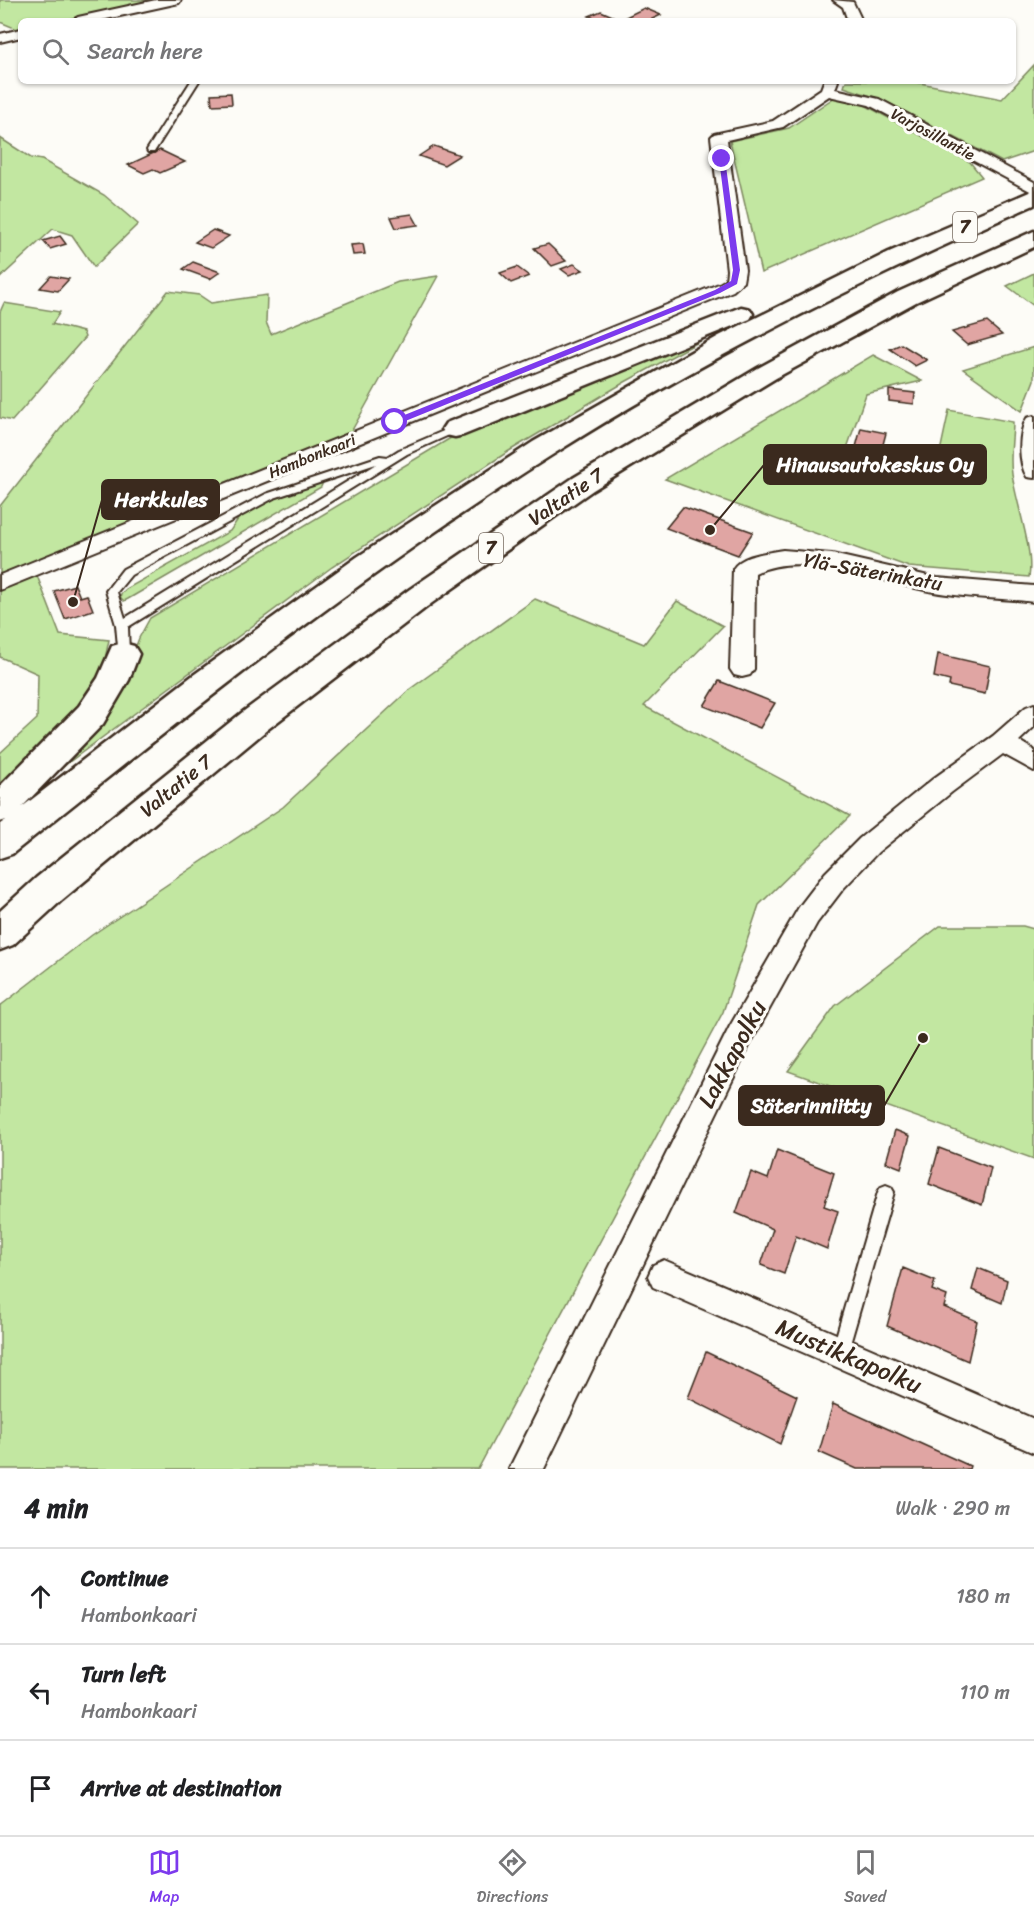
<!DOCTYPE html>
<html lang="en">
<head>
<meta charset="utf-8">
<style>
	:root { --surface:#fff; --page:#f6f6f6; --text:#202124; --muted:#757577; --line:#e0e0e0; --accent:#7c3aed }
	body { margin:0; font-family:Sriracha,sans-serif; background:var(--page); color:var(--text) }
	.stop { position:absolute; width:18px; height:18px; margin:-14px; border:4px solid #7c3aed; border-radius:50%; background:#fff }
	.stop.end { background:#7c3aed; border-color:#fff; box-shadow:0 2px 6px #0008 }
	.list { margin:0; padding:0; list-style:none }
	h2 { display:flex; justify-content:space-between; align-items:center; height:78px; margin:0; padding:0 24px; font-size:26px }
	h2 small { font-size:20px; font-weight:400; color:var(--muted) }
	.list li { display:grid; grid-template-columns:39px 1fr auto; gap:18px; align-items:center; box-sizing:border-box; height:96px; padding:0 24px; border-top:2px solid var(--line) }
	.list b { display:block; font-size:22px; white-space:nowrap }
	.list p { margin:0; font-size:20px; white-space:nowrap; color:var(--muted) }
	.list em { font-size:20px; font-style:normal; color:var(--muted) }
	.icon { flex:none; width:33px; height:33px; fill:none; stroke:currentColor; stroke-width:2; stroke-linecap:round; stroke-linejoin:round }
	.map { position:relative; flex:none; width:1034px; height:1469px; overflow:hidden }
	.search { position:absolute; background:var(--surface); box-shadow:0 2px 4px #0004; left:18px; right:18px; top:18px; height:66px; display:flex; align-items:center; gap:15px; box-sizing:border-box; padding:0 21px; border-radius:9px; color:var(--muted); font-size:22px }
	.sheet { height:366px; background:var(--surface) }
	nav { display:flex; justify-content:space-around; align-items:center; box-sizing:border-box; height:84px; border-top:2px solid var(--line); background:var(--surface); font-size:16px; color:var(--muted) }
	nav a { display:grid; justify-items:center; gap:3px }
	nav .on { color:var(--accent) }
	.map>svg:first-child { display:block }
</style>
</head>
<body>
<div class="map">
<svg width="1034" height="1469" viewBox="0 0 1034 1469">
	<rect width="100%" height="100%" fill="#fdfcf7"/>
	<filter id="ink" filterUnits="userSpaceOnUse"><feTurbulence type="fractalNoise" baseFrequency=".0167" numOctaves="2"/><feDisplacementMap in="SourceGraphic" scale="12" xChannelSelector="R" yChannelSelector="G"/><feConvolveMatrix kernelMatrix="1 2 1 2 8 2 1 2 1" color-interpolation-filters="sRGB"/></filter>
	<g filter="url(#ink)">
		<g fill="#c2e7a1" stroke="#7e8860" stroke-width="1.5">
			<path d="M0 0H155L59 21H21V29L19 30 0 22Z"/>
			<path d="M1034 65V151L1002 162 883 100 844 87 846 81H910L1002 99Z"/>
			<path d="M835 97 863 104 970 162 982 177 761 273 730 141 789 128Z"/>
			<path d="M0 138 31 158 42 160 104 195 138 224 94 267 72 235 53 229 0 278Z"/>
			<path d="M1034 273V306L1007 286Z"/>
			<path d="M438 276 351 432 0 577V506L168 291 199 295 211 303 267 295 266 322 271 334 398 282Z"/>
			<path d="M4 303 60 312 52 324 83 332 85 337 12 421 0 418V312Z"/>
			<path d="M709 334 706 338 625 382 509 451 332 567 57 771 46 776 127 670 139 638 150 618 459 433Z"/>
			<path d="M1034 347V380L1022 411 963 369Z"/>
			<path d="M873 355 922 381 866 394 840 468 934 480 949 410 1013 422C1013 438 1009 457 1012 474 1016 503 1034 551 1029 577L909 567 665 479Z"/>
			<path d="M323 482 321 487 128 599 124 601 121 598 120 595 126 589 230 531 240 516 287 492Z"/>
			<path d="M36 573 60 635 109 640 102 673 80 705 78 712 0 791V753L37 719 38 674 0 657V589Z"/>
			<path d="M535 599 644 644 677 601 723 626 644 706 850 816 759 905 723 1012 478 1469H0V1006L92 935 283 807 410 689Z"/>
			<path d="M940 926H1023L1034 929V1159L788 1071 835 1006Z"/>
		</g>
		<g fill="#e0a5a3" stroke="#3b2a1e" stroke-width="1.5">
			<path d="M644 8 661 15 648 21H632L624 18Z"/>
			<path d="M601 11 617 18 601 21 589 16Z"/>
			<path d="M231 93 232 104 212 105 211 94Z"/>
			<path d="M434 146 460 155 444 165 419 156Z"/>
			<path d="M160 150 185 162 160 173 153 169 144 173 128 165Z"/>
			<path d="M412 214 418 225 396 228 391 217Z"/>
			<path d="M213 230 229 236 211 248 195 242Z"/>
			<path d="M60 236 66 244 50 249 43 241Z"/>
			<path d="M363 244 365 254 353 255 351 245Z"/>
			<path d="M548 244 566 261 552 266 534 248Z"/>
			<path d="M193 262 220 272 210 279 183 269Z"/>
			<path d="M574 264 583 270 569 275 561 269Z"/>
			<path d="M517 267 529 276 511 283 500 273Z"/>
			<path d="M51 276 69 279 58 291 40 288Z"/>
			<path d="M987 322 1002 335 967 345 952 332Z"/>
			<path d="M901 344 927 360 915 366 890 349Z"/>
			<path d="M889 390 915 393 914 404 889 401Z"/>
			<path d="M861 428 886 433 881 452 856 447Z"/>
			<path d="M683 507 753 532 738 555 666 528Z"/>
			<path d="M75 585 80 597 87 595 93 610 65 619 54 591Z"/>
			<path d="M938 654 990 666 985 694 949 686 950 681 934 677Z"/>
			<path d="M719 681 775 703 760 728 704 706Z"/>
			<path d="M895 1130 910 1136 901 1168 886 1162Z"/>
			<path d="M939 1148 991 1168 982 1205 929 1184Z"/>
			<path d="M777 1150 834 1173 824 1206 838 1211 827 1249 796 1236 784 1274 761 1265 773 1229 736 1213 751 1172 768 1179Z"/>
			<path d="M903 1268 935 1281 932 1290 947 1296 944 1307 977 1321 968 1361 887 1326Z"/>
			<path d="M978 1268 1007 1280 1002 1303 972 1290Z"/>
			<path d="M706 1352 797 1396 780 1444 688 1398Z"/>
			<path d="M833 1404 970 1466 969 1469H857L819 1452Z"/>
		</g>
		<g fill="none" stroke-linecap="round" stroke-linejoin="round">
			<defs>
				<g id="service">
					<path d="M191 81H199L154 152H148L147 150Z"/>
					<path d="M455 426 458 427V431L407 454 128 627 129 654 127 657H119L116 625 106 591 123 569 266 494 380 456 388 457 399 450ZM376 464 125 618 117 592 131 575 274 498Z"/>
					<path d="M886 1185 891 1187 894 1192 848 1351 846 1357 840 1359 834 1357 832 1351 878 1192 881 1187Z"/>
				</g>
				<g id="minor">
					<path d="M156 0H181L179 3 97 21H71L78 17Z"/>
					<path d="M833 0 853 2 862 21H848L843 7Z"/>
					<path d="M21 29V37L0 42V34Z"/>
					<path d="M824 81H838L835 89 879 99 1034 182V193L869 105 829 96 783 127 727 140 745 270 743 282 733 291 0 590V575L721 283 726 280 727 270 711 137 714 134 773 121 821 89Z"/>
					<path d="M1034 416V478L1027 477C1018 463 1018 432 1027 418Z"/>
					<path d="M783 550 832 554 937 578 1034 586V602C1001 598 967 598 934 592 880 583 806 548 755 573L754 669 750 675 742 677 734 675 730 669 733 569C742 554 767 553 783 550Z"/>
					<path d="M1034 704V727L1019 741 1034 750V771L1003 754 952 792 878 852 843 889 817 923 750 1044 544 1469H509L730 1026 799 907 825 873 860 838 934 778 993 736 1026 707Z"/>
					<path d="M664 1260 1034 1419V1453L653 1287 648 1276 653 1265Z"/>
				</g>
				<g id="motorway">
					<path d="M1034 190V205C868 278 705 358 552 455 362 574 187 714 12 854L0 858V824L6 820 0 822V786L79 706 98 678 112 646 123 643 134 646 139 654 129 680 103 724 22 807 192 676 357 557 533 442 719 336 889 252Z"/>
					<path d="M1034 231V247L916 302 776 378 593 490 432 603 268 729 62 900 13 945 0 950V911L36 878 244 711 410 589 573 478 758 368 898 292Z"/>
					<path d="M741 307 750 309 753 314 750 319 464 435 455 437 446 435 442 429 446 423Z"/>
				</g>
			</defs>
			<use href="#service" stroke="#3b2a1e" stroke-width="4"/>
			<use href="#minor" stroke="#3b2a1e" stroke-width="4"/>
			<use href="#motorway" stroke="#3b2a1e" stroke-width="5"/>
			<use href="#service" fill="#fdfcf7" fill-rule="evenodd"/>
			<use href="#minor" fill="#fdfcf7" fill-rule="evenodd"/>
			<use href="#motorway" fill="#fdfcf7" fill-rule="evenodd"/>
		</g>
	</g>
	<path fill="#7c3aed" d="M722 158 725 159 740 270 737 284 720 293 398 424H392V420L715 290 731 281 733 270 719 159Z"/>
	<g text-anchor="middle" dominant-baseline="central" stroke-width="6" stroke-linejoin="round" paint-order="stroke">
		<g font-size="16" fill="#3b2a1e" stroke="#fdfcf7">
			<text transform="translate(933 134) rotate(28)">Varjosillantie</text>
			<text transform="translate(312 456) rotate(-22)">Hambonkaari</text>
		</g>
		<g fill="#fdfcf7" stroke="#75695f" stroke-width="1.5">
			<rect x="953" y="212" width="24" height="30" rx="4.5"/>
			<rect x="479" y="533" width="24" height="30" rx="4.5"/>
		</g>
		<g font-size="18" font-weight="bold" fill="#3b2a1e">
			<text x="965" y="227">7</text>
			<text x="491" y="548">7</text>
		</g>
		<g font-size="20" fill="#3b2a1e" stroke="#fdfcf7">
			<text transform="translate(566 497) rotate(-34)">Valtatie 7</text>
			<text transform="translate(873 572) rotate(10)">Ylä-Säterinkatu</text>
			<text transform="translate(176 786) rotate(-39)">Valtatie 7</text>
		</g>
		<g font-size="24" fill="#3b2a1e" stroke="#fdfcf7">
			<text transform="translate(732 1054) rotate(-62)">Lakkapolku</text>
			<text transform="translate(849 1356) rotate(23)">Mustikkapolku</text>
		</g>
	</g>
	<path fill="none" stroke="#3b2a1e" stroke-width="2" d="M710 530L764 465M73 602L102 500M923 1038L884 1106"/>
	<g fill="#3b2a1e" stroke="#fdfcf7" stroke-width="2">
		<circle cx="710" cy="530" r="6"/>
		<circle cx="73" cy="602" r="6"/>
		<circle cx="923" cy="1038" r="6"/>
	</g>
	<g fill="#3b2a1e" stroke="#3b2a1e" stroke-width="2">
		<rect x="764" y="445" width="222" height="39" rx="6"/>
		<rect x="102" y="480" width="117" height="39" rx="6"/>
		<rect x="739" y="1086" width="145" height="39" rx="6"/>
	</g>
	<g font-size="21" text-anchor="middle" font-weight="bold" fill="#fff">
		<text x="875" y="472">Hinausautokeskus Oy</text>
		<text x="161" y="507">Herkkules</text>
		<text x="811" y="1113">Säterinniitty</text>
	</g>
</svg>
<div class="stop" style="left:395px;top:422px"></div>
<div class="stop end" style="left:722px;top:159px"></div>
<div class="search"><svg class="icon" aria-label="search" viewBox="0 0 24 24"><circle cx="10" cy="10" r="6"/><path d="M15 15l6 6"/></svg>Search here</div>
</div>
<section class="sheet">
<h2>4 min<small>Walk · 290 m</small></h2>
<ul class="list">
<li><svg class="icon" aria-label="ahead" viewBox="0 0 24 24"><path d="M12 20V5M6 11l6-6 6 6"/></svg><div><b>Continue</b><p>Hambonkaari</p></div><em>180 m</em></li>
<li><svg class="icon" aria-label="left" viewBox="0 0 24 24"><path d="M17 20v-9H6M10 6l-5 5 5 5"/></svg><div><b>Turn left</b><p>Hambonkaari</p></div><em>110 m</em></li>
<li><svg class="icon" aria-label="arrive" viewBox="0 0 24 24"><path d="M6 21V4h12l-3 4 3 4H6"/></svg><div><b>Arrive at destination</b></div></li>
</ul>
</section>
<nav>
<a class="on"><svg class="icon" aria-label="map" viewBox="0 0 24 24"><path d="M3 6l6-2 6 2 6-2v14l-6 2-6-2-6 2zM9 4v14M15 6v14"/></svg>Map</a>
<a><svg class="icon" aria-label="directions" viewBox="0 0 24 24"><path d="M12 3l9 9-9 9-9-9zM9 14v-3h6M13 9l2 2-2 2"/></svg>Directions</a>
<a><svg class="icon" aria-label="saved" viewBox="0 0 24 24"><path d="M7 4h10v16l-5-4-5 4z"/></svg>Saved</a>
</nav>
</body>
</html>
